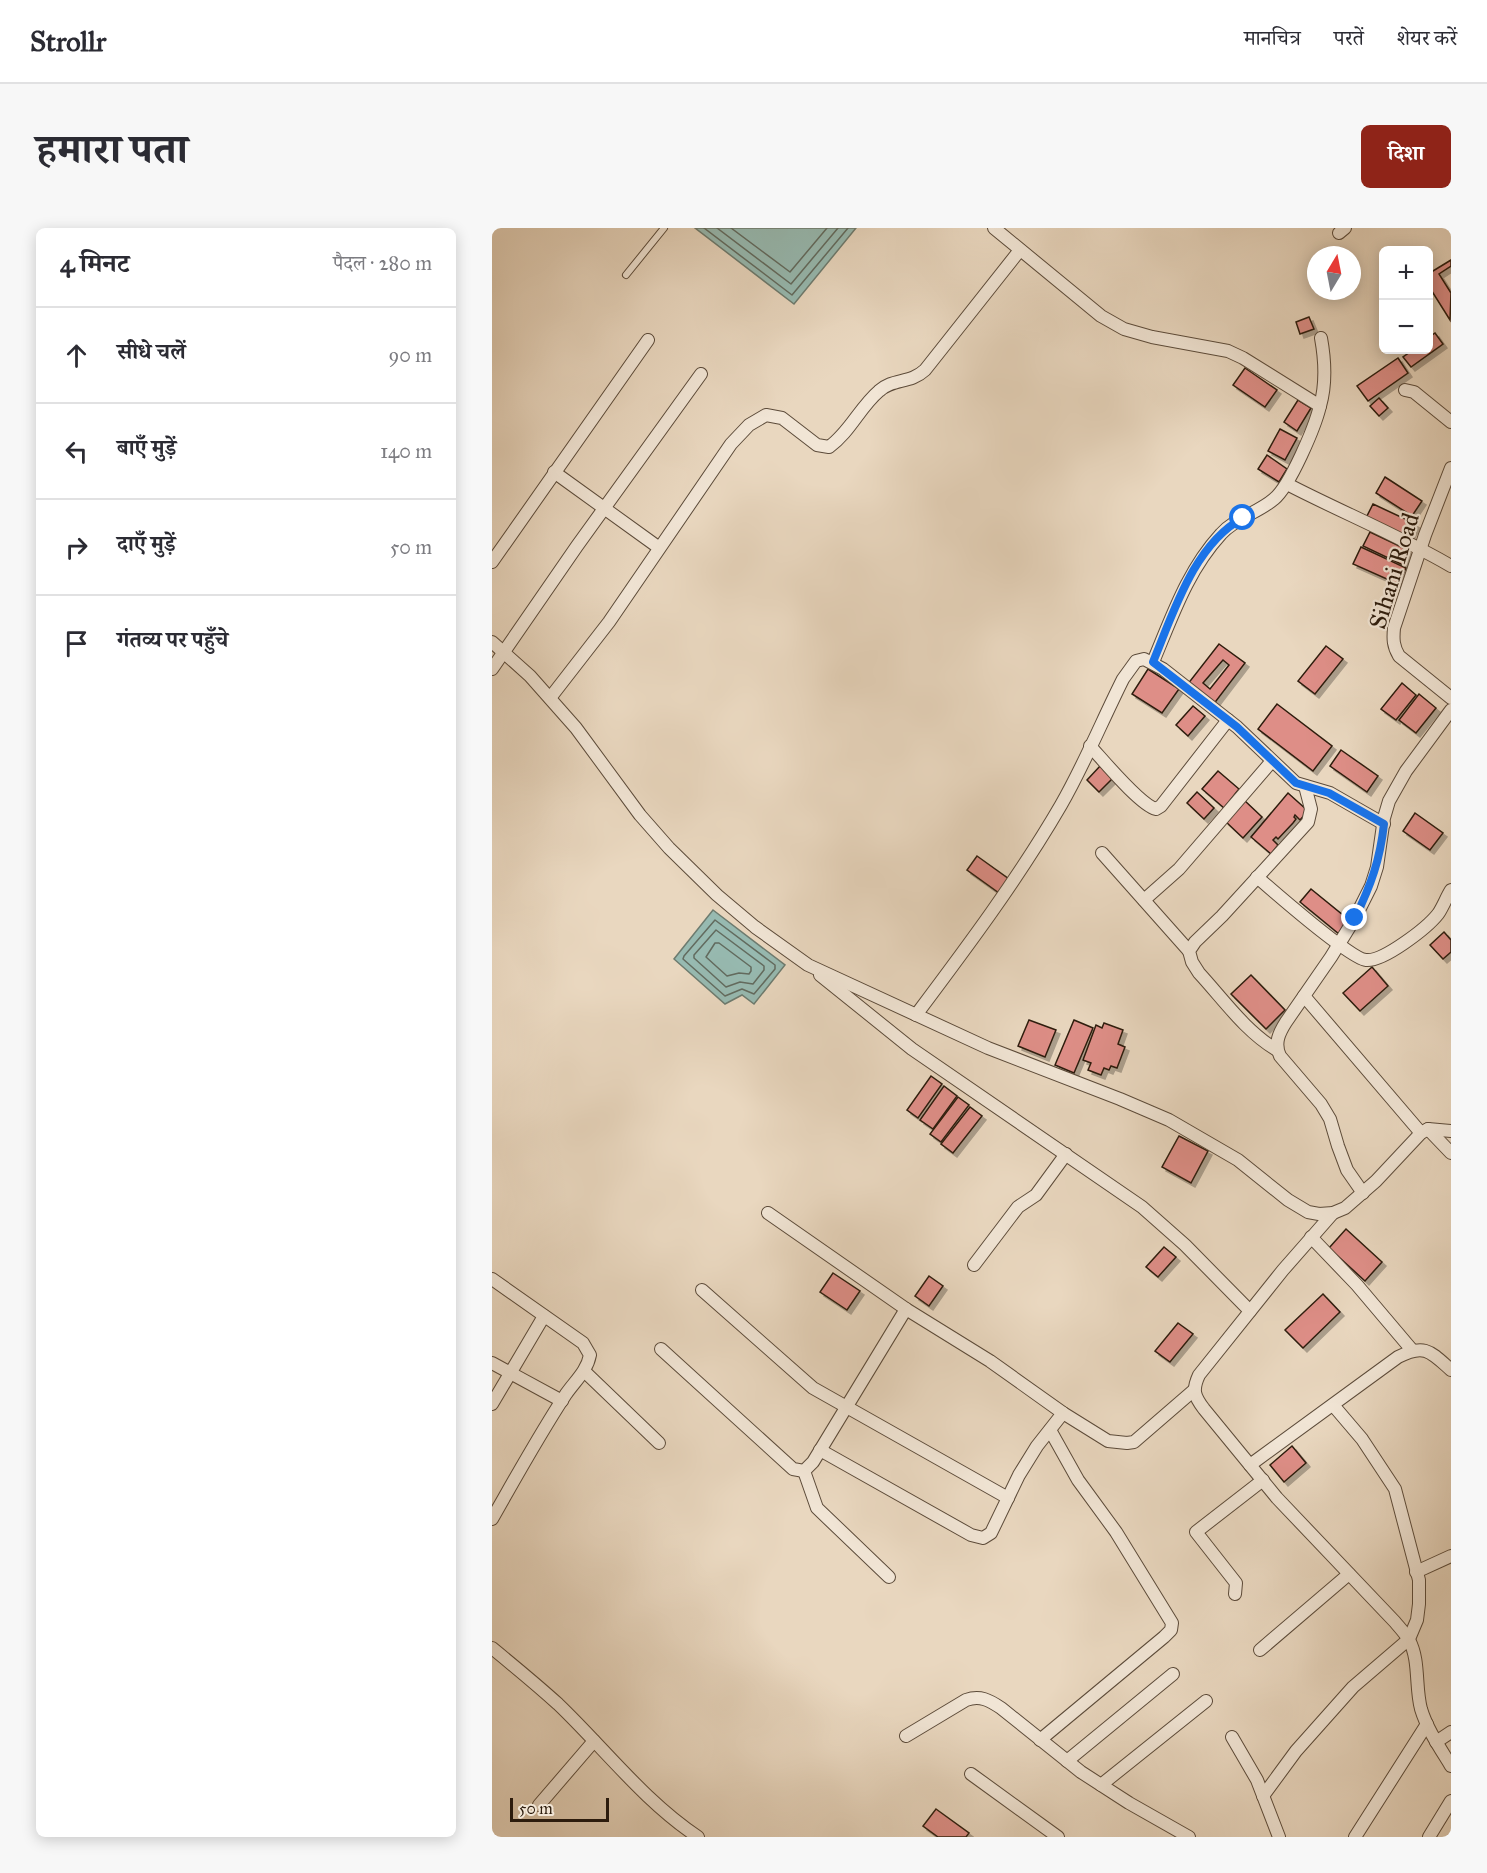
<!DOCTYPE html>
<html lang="hi">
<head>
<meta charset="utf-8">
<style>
	:root { --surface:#fff; --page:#f7f7f7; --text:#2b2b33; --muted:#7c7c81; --line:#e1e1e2; --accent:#8f2418 }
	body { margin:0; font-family:"IM FELL Great Primer","Noto Serif Devanagari",serif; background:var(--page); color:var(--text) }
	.controls { position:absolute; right:18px; top:18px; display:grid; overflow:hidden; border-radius:9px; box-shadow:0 3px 15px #0003 }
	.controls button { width:54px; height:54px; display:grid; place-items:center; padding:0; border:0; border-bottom:2px solid var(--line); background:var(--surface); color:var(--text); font:30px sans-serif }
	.compass { position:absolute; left:815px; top:18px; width:54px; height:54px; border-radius:50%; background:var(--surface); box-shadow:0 3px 15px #0003; rotate:10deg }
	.scale { position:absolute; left:18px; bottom:15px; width:99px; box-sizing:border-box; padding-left:6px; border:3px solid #2d1c0d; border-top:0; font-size:16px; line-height:21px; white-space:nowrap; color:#2d1c0d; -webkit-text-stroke:4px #f1e5d5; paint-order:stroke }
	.stop { position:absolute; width:18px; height:18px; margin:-14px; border:4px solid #1a73e8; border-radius:50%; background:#fff }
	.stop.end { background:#1a73e8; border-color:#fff; box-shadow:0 2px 6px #0008 }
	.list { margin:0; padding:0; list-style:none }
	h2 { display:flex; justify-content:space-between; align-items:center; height:78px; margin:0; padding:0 24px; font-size:26px }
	h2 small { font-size:20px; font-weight:400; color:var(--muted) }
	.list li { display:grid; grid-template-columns:39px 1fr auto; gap:18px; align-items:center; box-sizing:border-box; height:96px; padding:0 24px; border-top:2px solid var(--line) }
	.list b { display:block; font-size:22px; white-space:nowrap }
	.list em { font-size:20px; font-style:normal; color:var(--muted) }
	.icon { flex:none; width:33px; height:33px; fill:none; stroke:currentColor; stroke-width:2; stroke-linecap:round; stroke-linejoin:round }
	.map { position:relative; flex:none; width:959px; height:1609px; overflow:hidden; border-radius:9px }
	header { display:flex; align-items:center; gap:36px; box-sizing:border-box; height:84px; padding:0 30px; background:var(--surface); border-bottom:2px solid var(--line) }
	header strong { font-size:28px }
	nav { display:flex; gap:33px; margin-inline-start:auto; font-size:21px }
	.intro { display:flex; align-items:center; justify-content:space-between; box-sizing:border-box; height:144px; padding:0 36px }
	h1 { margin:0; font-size:42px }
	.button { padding:15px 27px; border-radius:9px; background:var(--accent); color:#fff; font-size:21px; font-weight:700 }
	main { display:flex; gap:36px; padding:0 36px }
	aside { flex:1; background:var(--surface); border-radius:9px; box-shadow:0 3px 15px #0003 }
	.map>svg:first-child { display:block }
</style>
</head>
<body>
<header>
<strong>Strollr</strong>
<nav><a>मानचित्र</a><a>परतें</a><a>शेयर करें</a></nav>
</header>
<div class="intro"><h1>हमारा पता</h1><a class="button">दिशा</a></div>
<main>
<aside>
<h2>4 मिनट<small>पैदल · 280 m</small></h2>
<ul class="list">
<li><svg class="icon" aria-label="ahead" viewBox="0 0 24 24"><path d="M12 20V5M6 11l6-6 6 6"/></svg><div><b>सीधे चलें</b></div><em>90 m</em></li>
<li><svg class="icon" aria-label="left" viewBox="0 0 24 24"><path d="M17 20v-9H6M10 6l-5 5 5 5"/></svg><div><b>बाएँ मुड़ें</b></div><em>140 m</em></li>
<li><svg class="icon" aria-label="right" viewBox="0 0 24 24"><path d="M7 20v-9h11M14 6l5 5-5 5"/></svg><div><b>दाएँ मुड़ें</b></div><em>50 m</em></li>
<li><svg class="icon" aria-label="arrive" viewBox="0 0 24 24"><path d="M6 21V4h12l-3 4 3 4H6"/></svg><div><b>गंतव्य पर पहुँचे</b></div></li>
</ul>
</aside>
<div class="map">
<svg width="959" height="1609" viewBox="0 0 959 1609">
	<defs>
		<filter id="shadow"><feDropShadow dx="4" dy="4" stdDeviation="0" flood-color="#0004"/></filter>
	</defs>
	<rect width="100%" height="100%" fill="#e9d7bf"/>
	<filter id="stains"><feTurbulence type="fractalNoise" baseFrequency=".00333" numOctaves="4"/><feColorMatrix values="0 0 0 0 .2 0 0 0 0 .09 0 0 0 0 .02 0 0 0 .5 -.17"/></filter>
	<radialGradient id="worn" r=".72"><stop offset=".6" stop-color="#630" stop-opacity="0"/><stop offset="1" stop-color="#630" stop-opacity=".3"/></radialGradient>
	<g fill="#97bab1" stroke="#6d7b6f" stroke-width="1.5">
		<path d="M203 0H364L302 76Z"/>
		<path d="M221 682 293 737 262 776 250 767 233 776 182 731Z"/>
	</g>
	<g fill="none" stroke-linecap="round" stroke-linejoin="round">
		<g stroke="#626b5f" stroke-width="1.5">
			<path d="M212 0 300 67 356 0"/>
			<path d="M225 0 299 56 346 0"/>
			<path d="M239 0 298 44 335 0"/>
			<path d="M223 692 283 737V741L262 766 250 761 233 768 191 731 192 728Z"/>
			<path d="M224 702 272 738V742L261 756 248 754 234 759 202 730V727Z"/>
			<path d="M223 715H227L259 739V743L257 746 247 745 235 748 214 729Z"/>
		</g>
	</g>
	<g fill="#de8e87" stroke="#2d1c0d" stroke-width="1.5" fill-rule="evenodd" filter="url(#shadow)">
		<path d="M959 32V38L947 46 959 65 958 92 936 57V46Z"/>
		<path d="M817 89 822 101 808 106 804 94Z"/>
		<path d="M943 105 951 116 919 139 911 129 921 122H936V110Z"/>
		<path d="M906 130 916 145 876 173 865 158Z"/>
		<path d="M753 140 785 162 773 179 741 157Z"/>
		<path d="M887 170 896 180 887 188 878 178Z"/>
		<path d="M806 172 819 180 805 203 792 194Z"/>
		<path d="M788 201 805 210 793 232 776 223Z"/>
		<path d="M775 227 795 241 787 254 766 241Z"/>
		<path d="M893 249 930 273 920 288 884 265Z"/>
		<path d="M881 276 924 296 917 310 874 290Z"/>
		<path d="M878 304 918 323 911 337 871 318Z"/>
		<path d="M869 319 914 340 906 356 861 336Z"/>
		<path d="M727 416 753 435 721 477 695 457ZM731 432 737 437 718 461 711 455Z"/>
		<path d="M834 418 851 431 823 466 806 453Z"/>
		<path d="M656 441 687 461 670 485 640 466Z"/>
		<path d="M910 455 924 467 904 492 889 481Z"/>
		<path d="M927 466 944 480 924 505 907 492Z"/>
		<path d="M785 476 840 518 821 543 766 501Z"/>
		<path d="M701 478 713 488 696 508 684 497Z"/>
		<path d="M849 522 886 548 875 564 838 538Z"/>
		<path d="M609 537 622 549 607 564 595 552Z"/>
		<path d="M726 543 747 561 732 580 710 561Z"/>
		<path d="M705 564 722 580 712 591 695 575Z"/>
		<path d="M796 565 816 583 808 592 803 587 802 589 804 591 801 595 786 611 784 609 781 612 786 617 779 626 759 609Z"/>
		<path d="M752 572 770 589 751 610 733 593Z"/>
		<path d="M923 585 951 605 938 622 911 603Z"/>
		<path d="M485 628 517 651 507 665 475 642Z"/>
		<path d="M819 661 857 692 847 706 808 674Z"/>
		<path d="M952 704 959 712V724L951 731 938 717Z"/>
		<path d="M880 739 896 758 868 783 851 765Z"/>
		<path d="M759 747 793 782 774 801 739 766Z"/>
		<path d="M537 792 564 802 553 829 526 818Z"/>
		<path d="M582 792 601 800 582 845 563 837Z"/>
		<path d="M612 795 631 802 626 816 633 819 625 840 619 838 617 842 612 840 609 847 596 842 599 835 591 832 604 797 610 800Z"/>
		<path d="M439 848 450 856 426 890 415 882Z"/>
		<path d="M452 858 465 868 441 901 428 892Z"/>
		<path d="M466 869 477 877 449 914 438 906Z"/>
		<path d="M478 879 490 888 461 925 449 916Z"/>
		<path d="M687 908 716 923 699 955 670 939Z"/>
		<path d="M854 1001 890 1034 873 1053 837 1020Z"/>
		<path d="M672 1019 684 1029 666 1049 654 1039Z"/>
		<path d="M341 1045 368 1063 355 1082 328 1064Z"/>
		<path d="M437 1048 451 1058 437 1078 423 1068Z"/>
		<path d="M831 1066 848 1084 811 1120 793 1102Z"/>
		<path d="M686 1095 701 1106 678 1134 663 1123Z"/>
		<path d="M800 1218 814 1235 792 1254 778 1237Z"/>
		<path d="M444 1581 477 1605 474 1609H446L431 1598Z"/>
	</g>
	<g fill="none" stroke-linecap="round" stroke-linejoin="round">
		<defs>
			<path id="service" d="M134 47 172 0"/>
			<g id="minor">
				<path d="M502 0 609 88 632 101 660 109 736 123 751 130 828 178"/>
				<path d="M847 5 853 0"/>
				<path d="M913 162 922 164 959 194"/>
				<path d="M959 240 933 307 902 400C901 411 901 418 907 428L959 470"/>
				<path d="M62 244 166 319"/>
				<path d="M795 256C849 284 906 307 959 338"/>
				<path d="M0 334 156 112"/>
				<path d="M0 414 38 448 84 500 148 587 177 620 225 667 263 699 316 737 496 820 628 871 677 892 746 932 796 972 816 984 827 986 841 985 853 980 884 953 929 905 936 901 959 903"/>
				<path d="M661 434C680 389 695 343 729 306 743 290 766 285 782 271 798 258 823 199 828 178 834 157 833 132 829 110"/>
				<path d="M0 441 85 318 209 146"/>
				<path d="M58 470 117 394 239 216 257 197 274 187 290 190 325 217 337 219C358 204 368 179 387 163 401 150 418 156 433 142L528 22"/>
				<path d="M598 518C611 532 648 577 664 581L669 578 736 492"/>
				<path d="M610 625 697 723"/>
				<path d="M765 649C781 663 859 731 874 732 891 734 935 700 946 686 951 679 954 670 959 662"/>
				<path d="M652 672 687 641 780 533"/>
				<path d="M328 747 420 821 650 979 693 1017 758 1083"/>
				<path d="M812 768 929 905"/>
				<path d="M424 787C475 719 526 651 569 577 592 537 610 493 631 451L644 433 652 431 671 441 745 499 804 555 838 565 892 596"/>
				<path d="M785 822C754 804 731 771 707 745L700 734 697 723 703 714 730 688 816 594 819 581 813 558"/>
				<path d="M936 901 959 925"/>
				<path d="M871 965 855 942 846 918 838 891 829 876 788 828C782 815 787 805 794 794L839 729 863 690 879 658 885 639 892 590 897 573 914 543 959 482"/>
				<path d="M276 985 414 1081 498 1133 571 1185 616 1213 635 1215 642 1214 701 1163"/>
				<path d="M841 985 791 1042 707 1147C700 1162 702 1168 712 1181L785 1270 903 1394C907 1399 913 1405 917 1412 928 1432 923 1459 929 1481 935 1501 948 1520 959 1538"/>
				<path d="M819 1009 865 1057 920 1122"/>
				<path d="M482 1037 526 979 544 967 574 926"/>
				<path d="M0 1051 91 1115 98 1127C95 1143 83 1153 74 1166 47 1207 24 1249 0 1291"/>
				<path d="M210 1062 321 1160 516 1270"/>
				<path d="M169 1121 301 1241 312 1243 321 1234 414 1081"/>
				<path d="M0 1135 70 1173"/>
				<path d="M92 1143 167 1215"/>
				<path d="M0 1176 52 1088"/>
				<path d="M328 1222 479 1307 491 1310 499 1305 527 1247 545 1218 571 1185"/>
				<path d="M758 1237 906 1129C933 1115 939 1124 959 1142"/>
				<path d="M312 1243 325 1280 397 1349"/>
				<path d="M924 1344 959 1328"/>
				<path d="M743 1366 744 1355 704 1304 771 1252"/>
				<path d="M0 1420C22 1438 45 1457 66 1476 113 1521 152 1573 206 1609"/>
				<path d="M768 1422 857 1346"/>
				<path d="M414 1508 474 1472C488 1467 497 1472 509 1480L589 1544 637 1575 697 1609"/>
				<path d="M740 1509 765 1552 787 1609"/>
				<path d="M548 1512 672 1409 679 1402 680 1395 624 1304 586 1252 558 1202"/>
				<path d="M944 1514 959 1504"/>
				<path d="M575 1533 681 1446"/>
				<path d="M479 1546 566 1609"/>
				<path d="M609 1557 714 1473"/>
				<path d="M771 1568 804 1523 861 1459 917 1411 925 1392 927 1376V1352L903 1261 870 1211 841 1177"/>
				<path d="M47 1577 102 1513"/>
				<path d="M863 1609 935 1496"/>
				<path d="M937 1609 959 1573"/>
			</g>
		</defs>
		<use href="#service" stroke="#5c4b3a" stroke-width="8"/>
		<use href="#minor" stroke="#5c4b3a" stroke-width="14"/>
		<use href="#service" stroke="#f1e5d5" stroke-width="6"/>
		<use href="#minor" stroke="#f1e5d5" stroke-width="12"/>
	</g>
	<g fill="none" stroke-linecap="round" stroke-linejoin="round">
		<path stroke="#1a73e8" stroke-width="8" d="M751 290C702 316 681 386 661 434L745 499 804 555 837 565 892 596C888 632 879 657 863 690"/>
	</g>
	<g text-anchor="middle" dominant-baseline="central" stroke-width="4.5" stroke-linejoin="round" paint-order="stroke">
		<g font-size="24" fill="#2d1c0d" stroke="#f1e5d5">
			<text transform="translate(902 343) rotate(-73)">Sihani Road</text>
		</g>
	</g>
	<rect width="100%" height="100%" filter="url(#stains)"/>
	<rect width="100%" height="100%" fill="url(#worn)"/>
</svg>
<div class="controls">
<button>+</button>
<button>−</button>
</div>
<svg class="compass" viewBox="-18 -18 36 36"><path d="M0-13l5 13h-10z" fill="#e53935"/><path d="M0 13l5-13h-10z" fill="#7c7c81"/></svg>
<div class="scale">50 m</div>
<div class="stop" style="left:751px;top:290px"></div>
<div class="stop end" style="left:863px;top:690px"></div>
</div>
</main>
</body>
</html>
